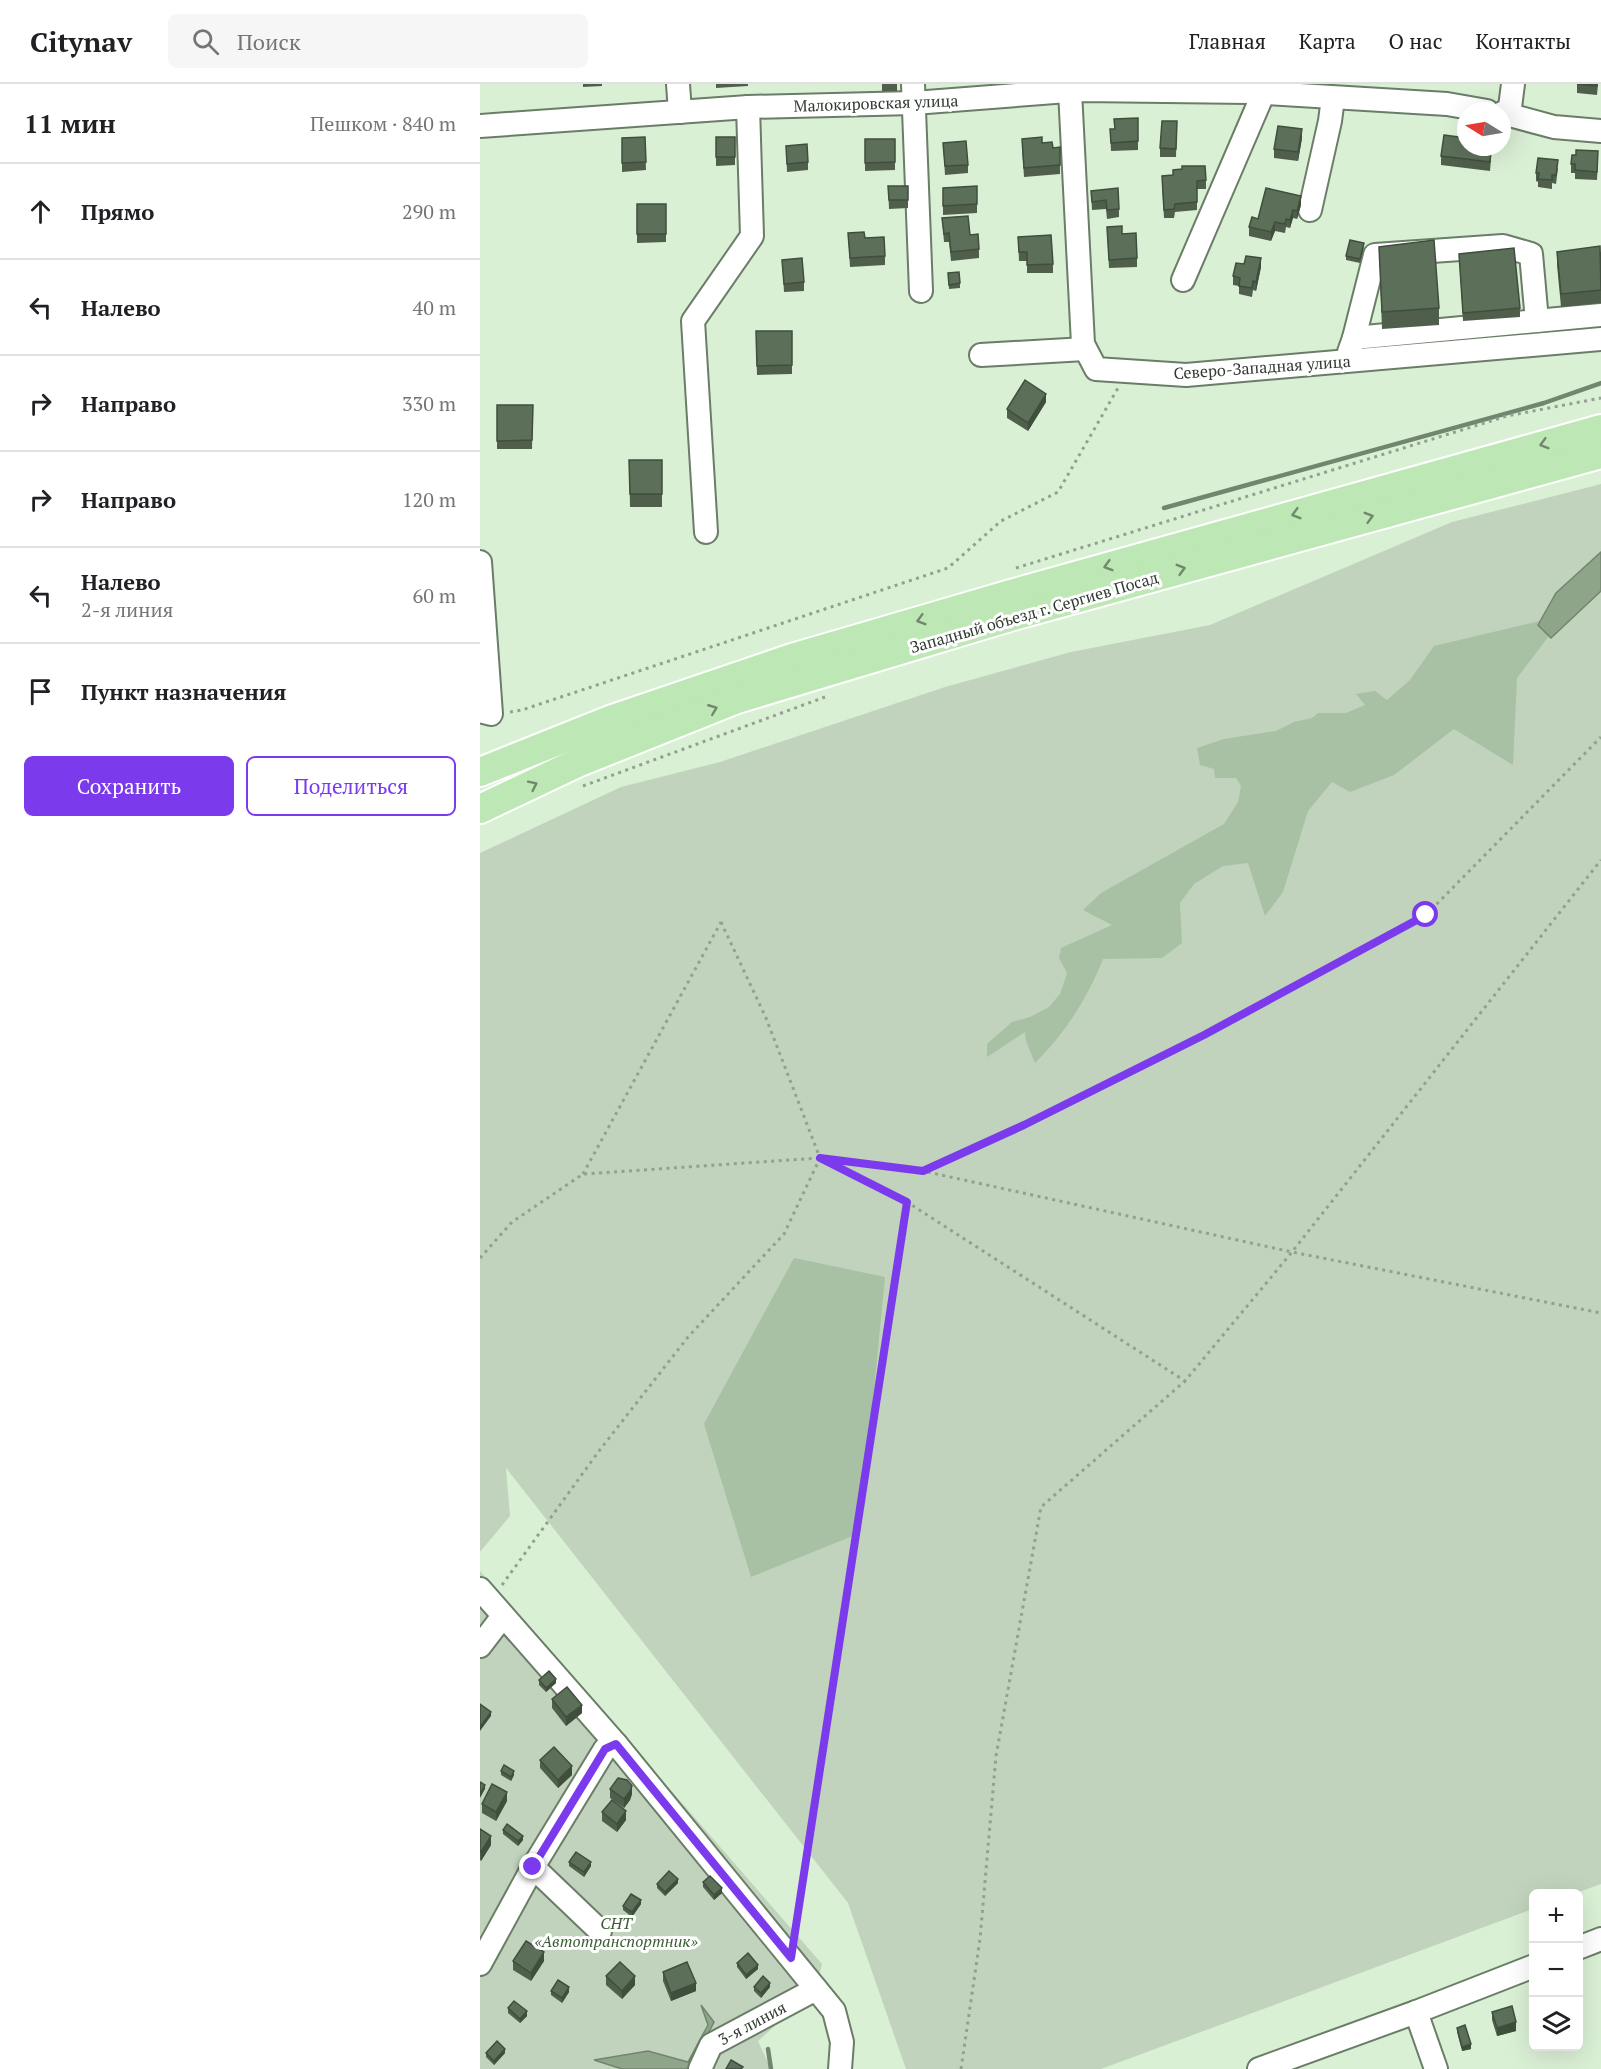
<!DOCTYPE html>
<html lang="ru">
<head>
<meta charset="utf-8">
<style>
	:root { --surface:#fff; --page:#f6f6f6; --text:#202124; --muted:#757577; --line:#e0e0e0; --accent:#7c3aed }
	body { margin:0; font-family:"PT Serif",serif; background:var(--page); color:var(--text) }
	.controls { position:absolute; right:18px; bottom:18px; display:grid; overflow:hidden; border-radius:9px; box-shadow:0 6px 24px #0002 }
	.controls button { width:54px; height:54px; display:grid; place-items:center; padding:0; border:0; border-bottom:2px solid var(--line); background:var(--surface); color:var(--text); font:30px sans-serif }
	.compass { position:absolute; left:977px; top:18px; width:54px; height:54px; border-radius:50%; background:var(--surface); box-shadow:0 6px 24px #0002; rotate:281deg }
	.stop { position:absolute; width:18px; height:18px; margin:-14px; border:4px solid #7c3aed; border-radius:50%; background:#fff }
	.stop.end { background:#7c3aed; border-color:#fff; box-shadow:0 2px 6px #0008 }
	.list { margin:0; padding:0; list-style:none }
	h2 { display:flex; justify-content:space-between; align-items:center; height:78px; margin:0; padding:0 24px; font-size:26px }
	h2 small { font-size:20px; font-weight:400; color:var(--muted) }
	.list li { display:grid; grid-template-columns:39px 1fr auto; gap:18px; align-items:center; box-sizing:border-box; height:96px; padding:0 24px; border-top:2px solid var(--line) }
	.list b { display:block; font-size:22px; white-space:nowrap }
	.list p { margin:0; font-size:20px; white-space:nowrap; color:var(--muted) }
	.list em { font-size:20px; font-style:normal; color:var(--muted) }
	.actions { display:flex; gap:12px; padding:18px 24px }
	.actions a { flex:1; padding:14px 0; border:2px solid var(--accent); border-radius:9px; text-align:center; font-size:21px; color:var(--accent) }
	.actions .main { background:var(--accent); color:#fff }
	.icon { flex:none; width:33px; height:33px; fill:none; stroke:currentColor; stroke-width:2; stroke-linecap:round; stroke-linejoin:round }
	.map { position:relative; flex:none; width:1121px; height:1985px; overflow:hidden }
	header { display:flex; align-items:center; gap:36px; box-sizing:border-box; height:84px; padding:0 30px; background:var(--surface); border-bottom:2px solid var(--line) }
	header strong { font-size:28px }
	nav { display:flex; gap:33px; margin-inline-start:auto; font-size:21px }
	.search { width:420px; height:54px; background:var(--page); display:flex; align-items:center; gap:15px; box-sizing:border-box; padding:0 21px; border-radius:9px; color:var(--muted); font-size:22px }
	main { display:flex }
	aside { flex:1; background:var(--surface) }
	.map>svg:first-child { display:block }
</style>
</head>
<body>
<header>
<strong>Citynav</strong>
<div class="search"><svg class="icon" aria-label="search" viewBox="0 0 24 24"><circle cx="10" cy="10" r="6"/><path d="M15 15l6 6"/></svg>Поиск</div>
<nav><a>Главная</a><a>Карта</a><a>О нас</a><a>Контакты</a></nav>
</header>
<main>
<aside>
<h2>11 мин<small>Пешком · 840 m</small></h2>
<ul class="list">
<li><svg class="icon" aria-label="ahead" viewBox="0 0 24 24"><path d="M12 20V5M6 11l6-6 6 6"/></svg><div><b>Прямо</b></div><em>290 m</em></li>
<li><svg class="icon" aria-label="left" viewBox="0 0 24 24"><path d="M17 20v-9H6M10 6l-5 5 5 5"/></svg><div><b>Налево</b></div><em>40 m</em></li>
<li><svg class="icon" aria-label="right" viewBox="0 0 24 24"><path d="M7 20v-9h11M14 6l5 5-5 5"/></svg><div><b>Направо</b></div><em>330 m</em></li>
<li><svg class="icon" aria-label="right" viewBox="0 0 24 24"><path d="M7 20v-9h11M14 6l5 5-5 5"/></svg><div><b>Направо</b></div><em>120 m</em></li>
<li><svg class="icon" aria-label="left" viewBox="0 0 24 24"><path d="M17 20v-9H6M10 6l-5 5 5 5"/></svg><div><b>Налево</b><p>2-я линия</p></div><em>60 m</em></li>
<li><svg class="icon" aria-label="arrive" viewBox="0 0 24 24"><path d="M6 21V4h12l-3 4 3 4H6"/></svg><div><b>Пункт назначения</b></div></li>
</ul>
<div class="actions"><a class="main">Сохранить</a><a>Поделиться</a></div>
</aside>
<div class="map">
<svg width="1121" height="1985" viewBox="0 0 1121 1985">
	<rect width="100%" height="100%" fill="#daf0d5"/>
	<g fill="#c1d3bd">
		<path d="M1121 400V1800L1096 1809 1054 1810 1053 1825 621 1985H426L368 1819 26 1384 30 1432 0 1468V769L141 703 240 678 465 603 591 568 730 541 972 438Z"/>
		<path d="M0 1487 342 1880 336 1905 278 1957 291 1985H0Z"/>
	</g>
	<g fill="#a8c0a3">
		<path d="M1085 531 1037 594 1033 681 974 645 914 691 870 708 852 698 828 727 803 808 785 832 768 779 743 782 714 800 700 819 702 859 682 874 623 875C608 913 585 950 555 979L546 957 545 948 507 973V960L532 938 550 933 569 923 580 910 587 889 579 874 581 864 632 841 603 826 621 809 744 740 758 718 761 702 756 694H735L734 685 720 681 717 664 744 655 796 647 814 638 832 634 838 629H866L885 621 876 610 895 607 907 616 930 596 954 562Z"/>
		<path d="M314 1174 405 1193 380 1449 271 1493 224 1340Z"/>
	</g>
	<g fill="#8ea589" stroke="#72856e" stroke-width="1.5">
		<path d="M1121 468V507L1071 554 1058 541 1076 509Z"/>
		<path d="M221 1921 234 1938 210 1985H142L114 1976 168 1967 208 1978 228 1941Z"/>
	</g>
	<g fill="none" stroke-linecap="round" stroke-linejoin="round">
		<g stroke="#72856e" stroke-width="4.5">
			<path d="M684 424 1064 319 1121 299"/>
			<path d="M288 1965 291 1985"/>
		</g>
		<defs>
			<g id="minor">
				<path d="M198 0 200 28"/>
				<path d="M433 0 441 207"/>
				<path d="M590 7 603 260 616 285 706 291 1121 255"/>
				<path d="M1022 29 1074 43 1121 47"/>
				<path d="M1029 31 1033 0"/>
				<path d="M0 42 268 23 434 19 601 6 770 8 967 20 1007 27"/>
				<path d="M830 126 850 37 853 14"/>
				<path d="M703 196 783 10"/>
				<path d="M874 254 895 171 1023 162 1051 170 1057 237"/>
				<path d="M869 268 874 254 1121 231"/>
				<path d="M501 271 605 265"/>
				<path d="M226 448 213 237 272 152 268 23"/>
				<path d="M0 478 11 630 0 627"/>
				<path d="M0 1505 136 1660 354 1927 362 1958 360 1985"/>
				<path d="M0 1562 23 1532"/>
				<path d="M53 1783 120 1847"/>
				<path d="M1098 1864 1121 1855"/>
				<path d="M0 1880 53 1783 125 1665 136 1660"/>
				<path d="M936 1928 956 1985"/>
				<path d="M220 1985 231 1961 336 1905"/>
				<path d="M779 1985 936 1928 1054 1882"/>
			</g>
			<g id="major">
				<path d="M0 688 130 636 312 574 531 510 1121 345"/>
				<path d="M0 725 97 679 257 615 533 532 1121 370"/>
			</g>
		</defs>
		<use href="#minor" stroke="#6a7d66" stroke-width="26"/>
		<use href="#major" stroke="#fff" stroke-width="32"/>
		<g stroke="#91a18e" stroke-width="3" stroke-dasharray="3 4.5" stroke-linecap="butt">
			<path d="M536 484 1027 332 1121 314"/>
			<path d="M30 628 42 626 468 484 521 437 578 408 638 304"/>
			<path d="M103 702 345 613"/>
			<path d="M241 838 286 934 340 1074 427 1118 705 1297 812 1168 1121 776"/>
			<path d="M445 1086 544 1041 724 951 946 831 1121 653"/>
			<path d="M103 1090 241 838"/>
			<path d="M0 1174 32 1138 103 1090 340 1074 443 1087 812 1168 1121 1229"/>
			<path d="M22 1501 119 1367 208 1253 304 1150 340 1074"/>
			<path d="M315 1848 427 1118"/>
			<path d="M481 1985 500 1855 516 1672 561 1423 705 1297"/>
		</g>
		<use href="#minor" stroke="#fff" stroke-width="22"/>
		<use href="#major" stroke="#bde7b4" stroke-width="28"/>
	</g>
	<g fill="#4f5f4c">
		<path d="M103 0H122V2L103 3Z"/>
		<path d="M236 0H268V2L236 4Z"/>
		<rect x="402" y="0" width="15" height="7"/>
		<path d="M1097 0H1118L1117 11 1097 9Z"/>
		<path d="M658 34V66L631 67 630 45H634Z"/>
		<path d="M697 37 696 73H680V64Z"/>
		<path d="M165 53 166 86 142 88V54Z"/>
		<path d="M236 53H255V81L236 82Z"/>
		<path d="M822 54 818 77 794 74V65Z"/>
		<path d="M385 55H415V86L385 87Z"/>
		<path d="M463 59 488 81V89L465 91Z"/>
		<path d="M562 59 573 64 580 63V90L544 93 542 63Z"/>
		<path d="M306 62 328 78V86L307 88Z"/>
		<path d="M1012 63 1010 87 961 81V72Z"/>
		<path d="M1118 75 1117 96 1095 95V89H1091V80Z"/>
		<path d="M1078 84 1076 100 1072 99V105L1058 103V98L1056 97V89Z"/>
		<path d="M726 96V105H717V126L695 128 694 134H684L682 101Z"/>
		<path d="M408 102H428V124L409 125Z"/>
		<path d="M497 102V129L463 131V104Z"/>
		<path d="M611 107 639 125V133L627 135 626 125 612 126Z"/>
		<path d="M157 120H186V158L157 159Z"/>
		<path d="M821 121 817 135 813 134 810 144 806 143 805 149 795 147 791 157 769 152V143L778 135Z"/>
		<path d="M462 134 490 151 499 165V174L471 177 469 158H464Z"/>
		<path d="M627 143 642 150 657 174V183L629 184Z"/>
		<path d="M368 149 405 172V181L370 183Z"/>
		<path d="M538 153 573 180V189H547V177H539Z"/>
		<path d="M884 163 880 179 866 176V172Z"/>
		<path d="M899 163 959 224V241L902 245Z"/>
		<path d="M1077 168H1121V219L1081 223 1077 181Z"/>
		<path d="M979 170 1040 224V233L983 237Z"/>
		<path d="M302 176 324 198V207L304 208Z"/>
		<path d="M781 183 776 207 773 206 772 213 759 210V202L753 201V192Z"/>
		<path d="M468 189 480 199V204L469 205Z"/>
		<path d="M276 247H312V290L277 291Z"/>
		<path d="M566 318 548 347 527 334V325Z"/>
		<path d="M17 321H53L52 365H17Z"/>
		<path d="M149 376H182V423H150Z"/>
		<path d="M59 1596 76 1599 66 1608 59 1601Z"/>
		<path d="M72 1615 102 1629 86 1642 72 1624Z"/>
		<path d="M60 1676 92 1691 78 1704 60 1684Z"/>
		<path d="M21 1687 34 1691 31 1697 21 1691Z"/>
		<path d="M130 1705 152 1710 150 1716 144 1724 130 1714Z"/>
		<path d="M27 1717 16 1737 2 1729V1720Z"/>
		<path d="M122 1728 146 1736 137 1748 122 1737Z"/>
		<path d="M0 1745 11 1761 1 1777 0 1776Z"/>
		<path d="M23 1746 43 1756 38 1762 23 1750Z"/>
		<path d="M89 1778 111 1782 104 1793 89 1782Z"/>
		<path d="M223 1798 242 1809 234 1816 223 1803Z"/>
		<path d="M198 1799 185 1812 177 1804V1800Z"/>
		<path d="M161 1820 152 1833 143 1826V1822Z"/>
		<path d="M33 1877H64L51 1897 33 1886Z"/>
		<path d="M257 1879 278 1885 266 1895 257 1883Z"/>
		<path d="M183 1888 216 1907 191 1917 183 1897Z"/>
		<path d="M126 1892 155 1901 142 1915 126 1901Z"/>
		<path d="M274 1903H290L281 1914 274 1907Z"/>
		<path d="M71 1907 89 1908 82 1919 71 1911Z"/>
		<path d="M28 1924 47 1932 40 1939 28 1929Z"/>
		<path d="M1012 1928 1036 1947 1017 1952 1012 1936Z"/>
		<path d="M977 1944 991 1965 982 1967 977 1948Z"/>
		<path d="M6 1969H25L14 1981 6 1973Z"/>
	</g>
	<g fill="#404e3e">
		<path d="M822 45V54L818 77V68Z"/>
		<path d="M821 112V121L817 135V127Z"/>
		<path d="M813 126V134L810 144V136Z"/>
		<path d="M795 138V147L791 157V148Z"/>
		<path d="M781 174V183L776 207V198Z"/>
		<path d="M566 310V318L548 347V339Z"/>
		<path d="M76 1595V1599L66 1608V1604Z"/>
		<path d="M102 1621V1629L86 1642V1633Z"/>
		<path d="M11 1628V1632L0 1647V1643Z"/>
		<path d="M92 1682V1691L78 1704V1696Z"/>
		<path d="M34 1687V1691L31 1697V1693Z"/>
		<path d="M5 1701V1705L0 1714V1710Z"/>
		<path d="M152 1702V1710L150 1716 144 1724V1715Z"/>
		<path d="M27 1708V1717L16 1737V1728Z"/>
		<path d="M146 1727V1736L137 1748V1740Z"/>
		<path d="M11 1752V1761L1 1777V1768Z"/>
		<path d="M43 1752V1756L38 1762V1757Z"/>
		<path d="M111 1778V1782L104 1793V1788Z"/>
		<path d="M198 1795V1799L185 1812V1808Z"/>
		<path d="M242 1804V1809L234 1816V1811Z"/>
		<path d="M161 1816V1820L152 1833V1828Z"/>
		<path d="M64 1868V1877L51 1897V1889Z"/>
		<path d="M278 1881V1885L266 1895V1891Z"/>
		<path d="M155 1892V1901L142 1915V1907Z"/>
		<path d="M216 1899V1907L191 1917V1909Z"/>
		<path d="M290 1899V1903L281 1914V1909Z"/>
		<path d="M89 1903V1908L82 1919V1914Z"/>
		<path d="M47 1927V1932L40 1939V1935Z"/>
		<path d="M1036 1938V1947L1017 1952V1944Z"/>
		<path d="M991 1960V1965L982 1967V1963Z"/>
		<path d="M25 1965V1969L14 1981V1977Z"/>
	</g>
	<g fill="#5c6f58" stroke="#404e3e" stroke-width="1.5">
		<path d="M1097 0H1117V2Z"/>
		<path d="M658 34V57L631 59 630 45H635L634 35Z"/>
		<path d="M682 37H697L696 65 680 64Z"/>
		<path d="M798 42 822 45 818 68 794 65Z"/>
		<path d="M964 51 986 54V63H1011L1010 78 961 72Z"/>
		<path d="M165 53 166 78 142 79V54Z"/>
		<rect x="236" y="53" width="19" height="20"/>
		<path d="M562 53V59L572 58 573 64 580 63V81L544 84 542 55Z"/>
		<path d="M385 55H415V78L385 79Z"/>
		<path d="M486 57 488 81 465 82 463 59Z"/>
		<path d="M327 60 328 78 307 80 306 62Z"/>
		<path d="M1096 66 1118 67 1117 88 1095 86V80H1091L1092 71H1096Z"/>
		<path d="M1058 74 1078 76 1076 91H1072V96L1058 95 1059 89H1056Z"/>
		<path d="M702 82H725L726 96 717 97V118L695 120 694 125 684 126 682 92 693 91V86L702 85Z"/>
		<path d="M408 102H428V116H409Z"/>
		<path d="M497 102V120L463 122V104Z"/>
		<path d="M638 104 639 125 627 126 626 116 612 118 611 107Z"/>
		<path d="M786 104 821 112 817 127 813 126 810 136 806 135 805 140 795 138 791 148 769 143 772 133 778 135Z"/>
		<rect x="157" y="120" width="29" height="30"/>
		<path d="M488 132 490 151 498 150 499 165 471 168 469 149 464 150 462 134Z"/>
		<path d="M642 142V150L656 149 657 174 629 176 627 143Z"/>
		<path d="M384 148 385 154 404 153 405 172 370 174 368 149Z"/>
		<path d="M571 151 573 180 547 181V168H539L538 153Z"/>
		<path d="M870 156 884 159 880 175 866 172Z"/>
		<path d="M954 156 959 224 902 228 899 163Z"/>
		<path d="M1120 162 1121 206 1081 210 1077 168Z"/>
		<path d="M1034 164 1040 224 983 229 979 170Z"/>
		<path d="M766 172 781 174 776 198 773 197 772 204 759 202 760 194 753 192 756 179 764 180Z"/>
		<path d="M322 174 324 198 304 200 302 176Z"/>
		<path d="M479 188 480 199 469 201 468 189Z"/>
		<path d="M276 247H312V281L277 282Z"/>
		<path d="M545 296 566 310 548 339 527 325Z"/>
		<path d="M17 321H53L52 356 17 357Z"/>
		<path d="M149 376H182V410H150Z"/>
		<path d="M69 1587 76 1595 66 1604 59 1596Z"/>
		<path d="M87 1603 102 1621 86 1633 72 1615Z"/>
		<path d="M0 1620 11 1628 0 1643Z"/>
		<path d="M74 1663 92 1682 78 1696 60 1676Z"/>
		<path d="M24 1681 34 1687 31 1693 21 1687Z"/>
		<path d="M138 1694 147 1696 152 1702 150 1707 144 1715 130 1705Z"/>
		<path d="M0 1698 5 1701 0 1710Z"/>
		<path d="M12 1700 27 1708 16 1728 2 1720Z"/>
		<path d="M132 1716 146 1727 137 1740 122 1728Z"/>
		<path d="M27 1740 43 1752 38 1757 23 1746Z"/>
		<path d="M0 1745 11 1752 1 1768H0Z"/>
		<path d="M96 1768 111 1778 104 1788 89 1778Z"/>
		<path d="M189 1787 198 1795 185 1808 177 1800Z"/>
		<path d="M230 1792 242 1804 234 1811 223 1798Z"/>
		<path d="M151 1810 161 1816 152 1828 143 1822Z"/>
		<path d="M46 1857 64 1868 51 1889 33 1877Z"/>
		<path d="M268 1869 278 1881 266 1891 257 1879Z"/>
		<path d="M140 1878 155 1892 142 1907 126 1892Z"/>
		<path d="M207 1878 216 1899 191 1909 183 1888Z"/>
		<path d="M283 1892 290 1899 281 1909 274 1903Z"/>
		<path d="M78 1896 89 1903 82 1914 71 1907Z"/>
		<path d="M34 1917 47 1927 40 1935 28 1924Z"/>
		<path d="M1032 1922 1036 1938 1017 1944 1012 1928Z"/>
		<path d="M985 1941 991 1960 982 1963 977 1944Z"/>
		<path d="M17 1957 25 1965 14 1977 6 1969Z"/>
		<path d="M251 1976 263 1983 261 1985H246Z"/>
	</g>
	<defs><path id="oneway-chevron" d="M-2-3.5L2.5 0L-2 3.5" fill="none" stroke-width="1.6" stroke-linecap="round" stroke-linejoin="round" transform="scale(1.5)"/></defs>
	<g stroke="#70886b">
		<use href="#oneway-chevron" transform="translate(1064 360) rotate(164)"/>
		<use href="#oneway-chevron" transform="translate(816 430) rotate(164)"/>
		<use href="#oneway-chevron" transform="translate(889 433) rotate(-16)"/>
		<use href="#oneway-chevron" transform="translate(628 482) rotate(164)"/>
		<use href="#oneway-chevron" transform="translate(701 485) rotate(-16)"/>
		<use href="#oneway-chevron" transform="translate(441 536) rotate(164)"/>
		<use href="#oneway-chevron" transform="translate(233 625) rotate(-22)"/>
		<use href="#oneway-chevron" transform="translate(53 701) rotate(-26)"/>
	</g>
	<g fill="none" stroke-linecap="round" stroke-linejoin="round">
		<path stroke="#7c3aed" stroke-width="8" d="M53 1783 125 1665 136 1660 311 1874 427 1118 340 1074 443 1087 544 1041 724 951 946 831"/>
	</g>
	<g text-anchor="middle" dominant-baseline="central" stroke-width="6" stroke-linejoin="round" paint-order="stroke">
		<g font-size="16" fill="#313a30" stroke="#fff">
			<text transform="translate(396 19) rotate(-2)">Малокировская улица</text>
			<text transform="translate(782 283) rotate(-4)">Северо-Западная улица</text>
			<text transform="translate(554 528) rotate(-16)">Западный объезд г. Сергиев Посад</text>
			<text transform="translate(272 1939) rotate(-28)">3-я линия</text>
		</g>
		<g font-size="16" font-style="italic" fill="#3a5d33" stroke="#fff">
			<text x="136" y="1839">СНТ<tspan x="136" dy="18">«Автотранспортник»</tspan></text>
		</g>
	</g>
</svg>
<div class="controls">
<button>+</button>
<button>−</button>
<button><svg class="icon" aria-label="layers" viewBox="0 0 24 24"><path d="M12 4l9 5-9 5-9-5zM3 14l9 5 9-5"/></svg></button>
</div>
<svg class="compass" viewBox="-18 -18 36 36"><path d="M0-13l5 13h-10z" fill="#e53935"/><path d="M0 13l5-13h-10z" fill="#757577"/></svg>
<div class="stop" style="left:946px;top:831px"></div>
<div class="stop end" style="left:53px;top:1783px"></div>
</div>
</main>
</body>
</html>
